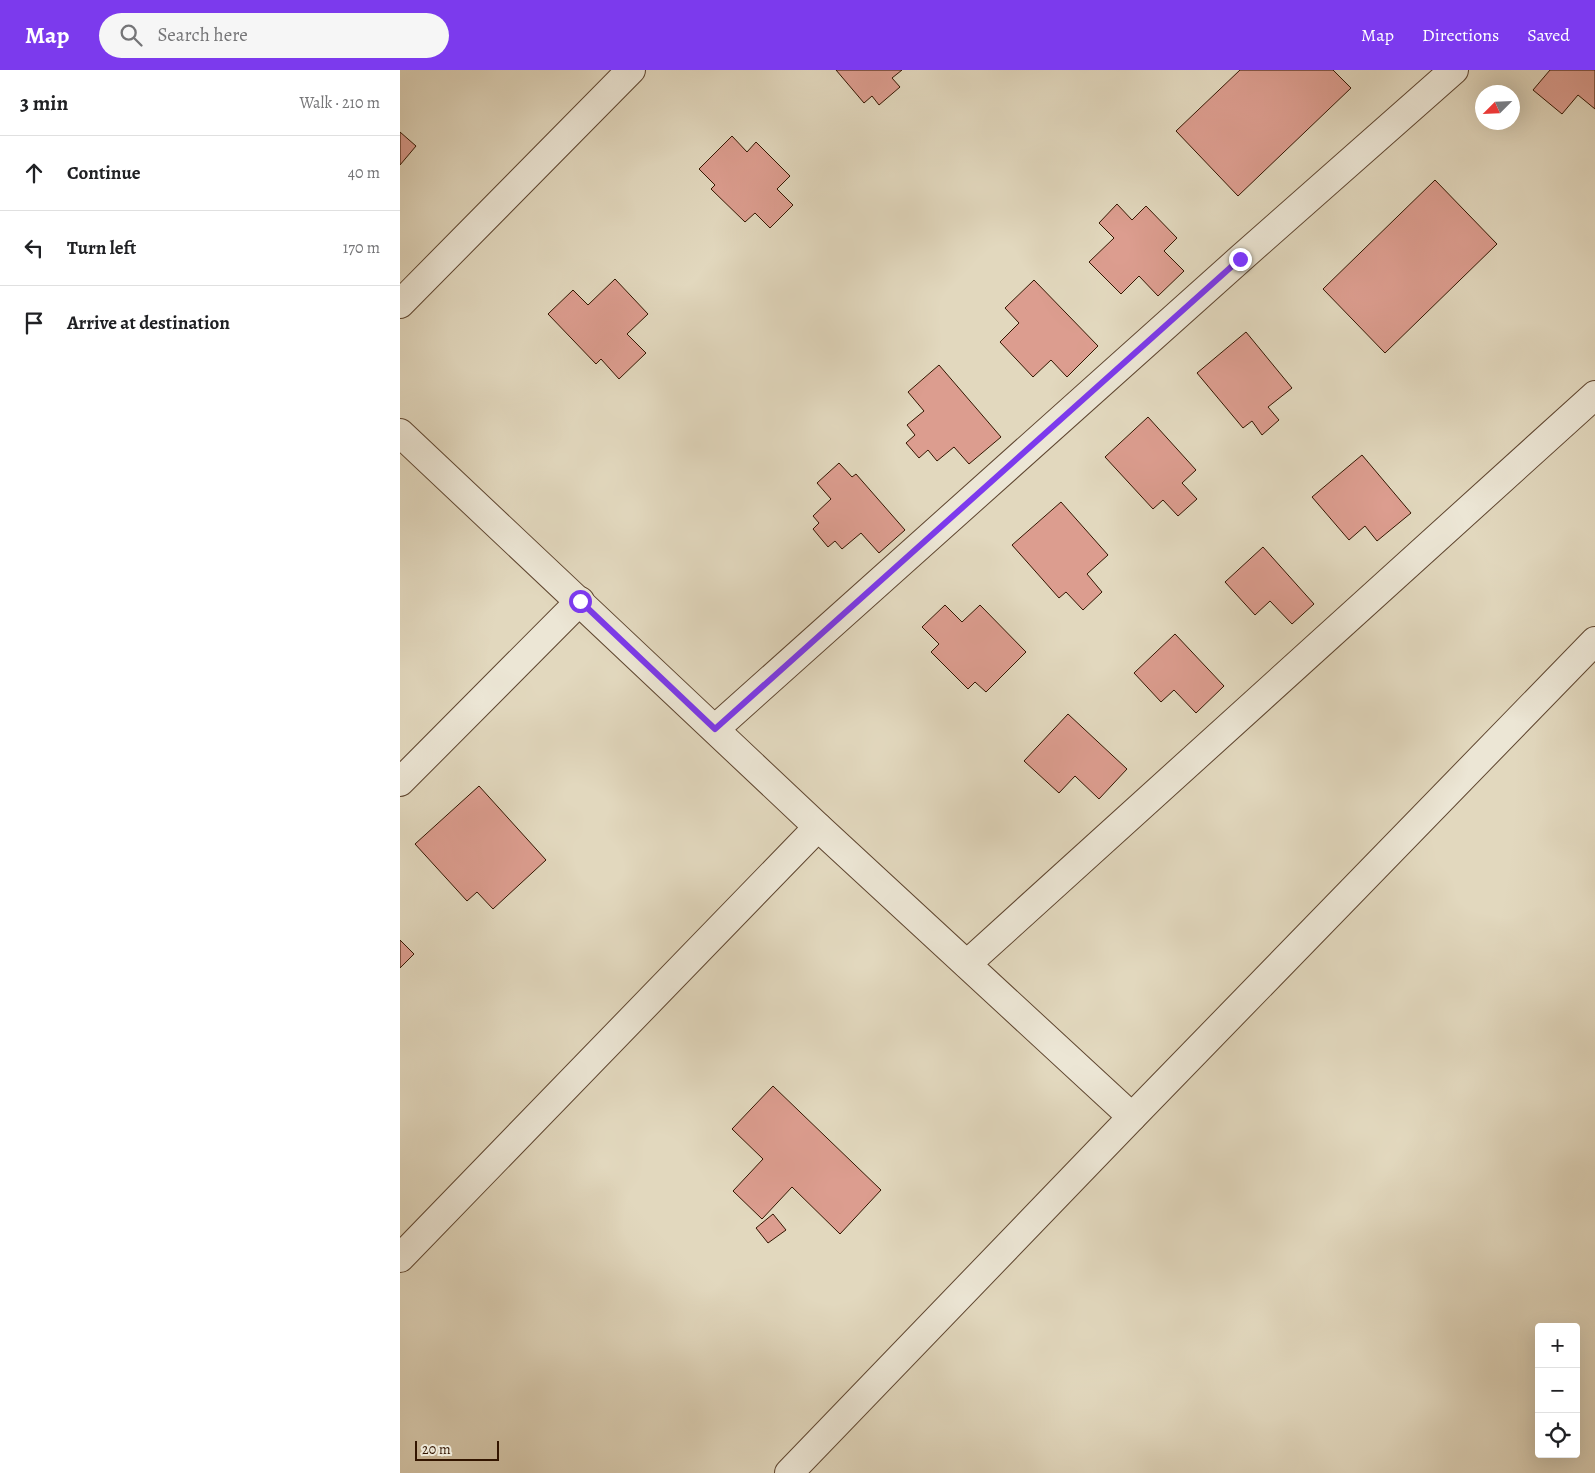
<!DOCTYPE html>
<html lang="en">
<head>
<meta charset="utf-8">
<style>
	:root { --surface:#fff; --page:#f6f6f6; --text:#202124; --muted:#757577; --line:#e0e0e0; --accent:#7c3aed }
	body { margin:0; font-family:Alegreya,serif; background:var(--page); color:var(--text) }
	.controls { position:absolute; right:15px; bottom:15px; display:grid; overflow:hidden; border-radius:5px; box-shadow:0 5px 20px #0002 }
	.controls button { width:45px; height:45px; display:grid; place-items:center; padding:0; border:0; border-bottom:1px solid var(--line); background:var(--surface); color:var(--text); font:25px sans-serif }
	.compass { position:absolute; left:1075px; top:15px; width:45px; height:45px; border-radius:50%; background:var(--surface); box-shadow:0 5px 20px #0002; rotate:246deg }
	.scale { position:absolute; left:15px; bottom:12px; width:84px; box-sizing:border-box; padding-left:5px; border:2px solid #331500; border-top:0; font-size:14px; line-height:18px; white-space:nowrap; color:#331500; -webkit-text-stroke:4px #ece6d5; paint-order:stroke }
	.stop { position:absolute; width:15px; height:15px; margin:-11px; border:4px solid #7c3aed; border-radius:50%; background:#fff }
	.stop.end { background:#7c3aed; border-color:#fff; box-shadow:0 1px 5px #0008 }
	.list { margin:0; padding:0; list-style:none }
	h2 { display:flex; justify-content:space-between; align-items:center; height:65px; margin:0; padding:0 20px; font-size:21px }
	h2 small { font-size:16px; font-weight:400; color:var(--muted) }
	.list li { display:grid; grid-template-columns:32px 1fr auto; gap:15px; align-items:center; box-sizing:border-box; height:75px; padding:0 20px; border-top:1px solid var(--line) }
	.list b { display:block; font-size:19px; white-space:nowrap }
	.list em { font-size:16px; font-style:normal; color:var(--muted) }
	.icon { flex:none; width:28px; height:28px; fill:none; stroke:currentColor; stroke-width:2; stroke-linecap:round; stroke-linejoin:round }
	.map { position:relative; flex:none; width:1195px; height:1403px; overflow:hidden }
	header { display:flex; align-items:center; gap:30px; box-sizing:border-box; height:70px; padding:0 25px; background:var(--accent); color:#fff }
	header strong { font-size:24px }
	nav { display:flex; gap:28px; margin-inline-start:auto; font-size:18px }
	.search { width:350px; height:45px; background:var(--page); display:flex; align-items:center; gap:12px; box-sizing:border-box; padding:0 18px; border-radius:28px; color:var(--muted); font-size:19px }
	main { display:flex }
	aside { flex:1; background:var(--surface) }
	.map>svg:first-child { display:block }
</style>
</head>
<body>
<header>
<strong>Map</strong>
<div class="search"><svg class="icon" aria-label="search" viewBox="0 0 24 24"><circle cx="10" cy="10" r="6"/><path d="M15 15l6 6"/></svg>Search here</div>
<nav><a>Map</a><a>Directions</a><a>Saved</a></nav>
</header>
<main>
<aside>
<h2>3 min<small>Walk · 210 m</small></h2>
<ul class="list">
<li><svg class="icon" aria-label="ahead" viewBox="0 0 24 24"><path d="M12 20V5M6 11l6-6 6 6"/></svg><div><b>Continue</b></div><em>40 m</em></li>
<li><svg class="icon" aria-label="left" viewBox="0 0 24 24"><path d="M17 20v-9H6M10 6l-5 5 5 5"/></svg><div><b>Turn left</b></div><em>170 m</em></li>
<li><svg class="icon" aria-label="arrive" viewBox="0 0 24 24"><path d="M6 21V4h12l-3 4 3 4H6"/></svg><div><b>Arrive at destination</b></div></li>
</ul>
</aside>
<div class="map">
<svg width="1195" height="1403" viewBox="0 0 1195 1403">
	<rect width="100%" height="100%" fill="#e2d8be"/>
	<filter id="stains"><feTurbulence type="fractalNoise" baseFrequency=".004" numOctaves="4"/><feColorMatrix values="0 0 0 0 .2 0 0 0 0 .09 0 0 0 0 .02 0 0 0 .5 -.17"/></filter>
	<radialGradient id="worn" r=".72"><stop offset=".6" stop-color="#630" stop-opacity="0"/><stop offset="1" stop-color="#630" stop-opacity=".3"/></radialGradient>
	<g fill="#dc9d8f" stroke="#331500">
		<path d="M436 0H502L492 8 500 17 479 35 472 26 464 33Z"/>
		<path d="M840 0H933L951 18 838 126 776 61Z"/>
		<path d="M1150 0H1195V39L1178 25 1162 44 1133 20Z"/>
		<path d="M0 62 16 76 0 95Z"/>
		<path d="M332 66 347 82 356 72 390 106 377 119 393 135 370 158 355 143 345 152 311 119 315 115 299 99Z"/>
		<path d="M1035 110 1097 174 985 283 923 219Z"/>
		<path d="M717 134 732 150 746 136 777 168 764 181 784 201 758 226 739 206 721 224 689 192 714 168 699 153Z"/>
		<path d="M215 209 248 244 227 264 246 283 219 309 201 289 196 294 148 244 173 220 188 235Z"/>
		<path d="M634 210 698 276 667 307 651 290 633 307 600 272 619 253 605 238Z"/>
		<path d="M846 262 892 318 868 337 879 350 862 365 852 351 843 358 797 303Z"/>
		<path d="M539 295 601 367 569 394 554 377 537 391 528 380 519 388 506 373 515 365 507 355 524 341 508 322Z"/>
		<path d="M748 347 796 400 782 413 797 429 778 446 763 430 753 439 705 387Z"/>
		<path d="M962 385 1011 443 977 471 965 456 949 470 912 427Z"/>
		<path d="M439 393 452 407 456 404 505 460 479 483 461 463 442 479 435 471 428 477 413 459 419 453 413 446 431 429 417 413Z"/>
		<path d="M661 432 708 485 687 504 702 522 683 540 666 522 659 528 612 475Z"/>
		<path d="M863 477 914 534 892 554 870 531 855 545 825 512Z"/>
		<path d="M545 535 562 552 580 535 626 582 586 622 575 612 568 619 531 582 539 574 522 557Z"/>
		<path d="M775 564 824 616 796 643 774 620 761 632 734 603Z"/>
		<path d="M668 644 727 699 699 729 675 706 659 723 624 691Z"/>
		<path d="M79 716 146 790 93 839 77 822 67 831 15 774Z"/>
		<path d="M0 870 14 884 0 898Z"/>
		<path d="M373 1016 481 1120 440 1164 392 1117 362 1149 333 1121 363 1089 332 1059Z"/>
		<path d="M373 1144 386 1160 368 1173 356 1158Z"/>
	</g>
	<g fill="none" stroke-linecap="round" stroke-linejoin="round">
		<defs>
			<g id="minor">
				<path d="M0 234 231 0"/>
				<path d="M0 363 418 757 732 1047"/>
				<path d="M315 659 840 189 1054 0"/>
				<path d="M0 712 180 531"/>
				<path d="M567 894 1195 325"/>
				<path d="M0 1188 418 757"/>
				<path d="M389 1403 732 1047 1195 571"/>
			</g>
		</defs>
		<use href="#minor" stroke="#5f4630" stroke-width="30"/>
		<use href="#minor" stroke="#ece6d5" stroke-width="28"/>
	</g>
	<g fill="none" stroke-linecap="round" stroke-linejoin="round">
		<path stroke="#7c3aed" stroke-width="6" d="M180 531 315 659 840 189"/>
	</g>
	<rect width="100%" height="100%" filter="url(#stains)"/>
	<rect width="100%" height="100%" fill="url(#worn)"/>
</svg>
<div class="controls">
<button>+</button>
<button>−</button>
<button><svg class="icon" aria-label="locate" viewBox="0 0 24 24"><circle cx="12" cy="12" r="6"/><path d="M12 2v4M12 18v4M2 12h4M18 12h4"/></svg></button>
</div>
<svg class="compass" viewBox="-18 -18 36 36"><path d="M0-13l5 13h-10z" fill="#e53935"/><path d="M0 13l5-13h-10z" fill="#757577"/></svg>
<div class="scale">20 m</div>
<div class="stop" style="left:180px;top:531px"></div>
<div class="stop end" style="left:840px;top:189px"></div>
</div>
</main>
</body>
</html>
